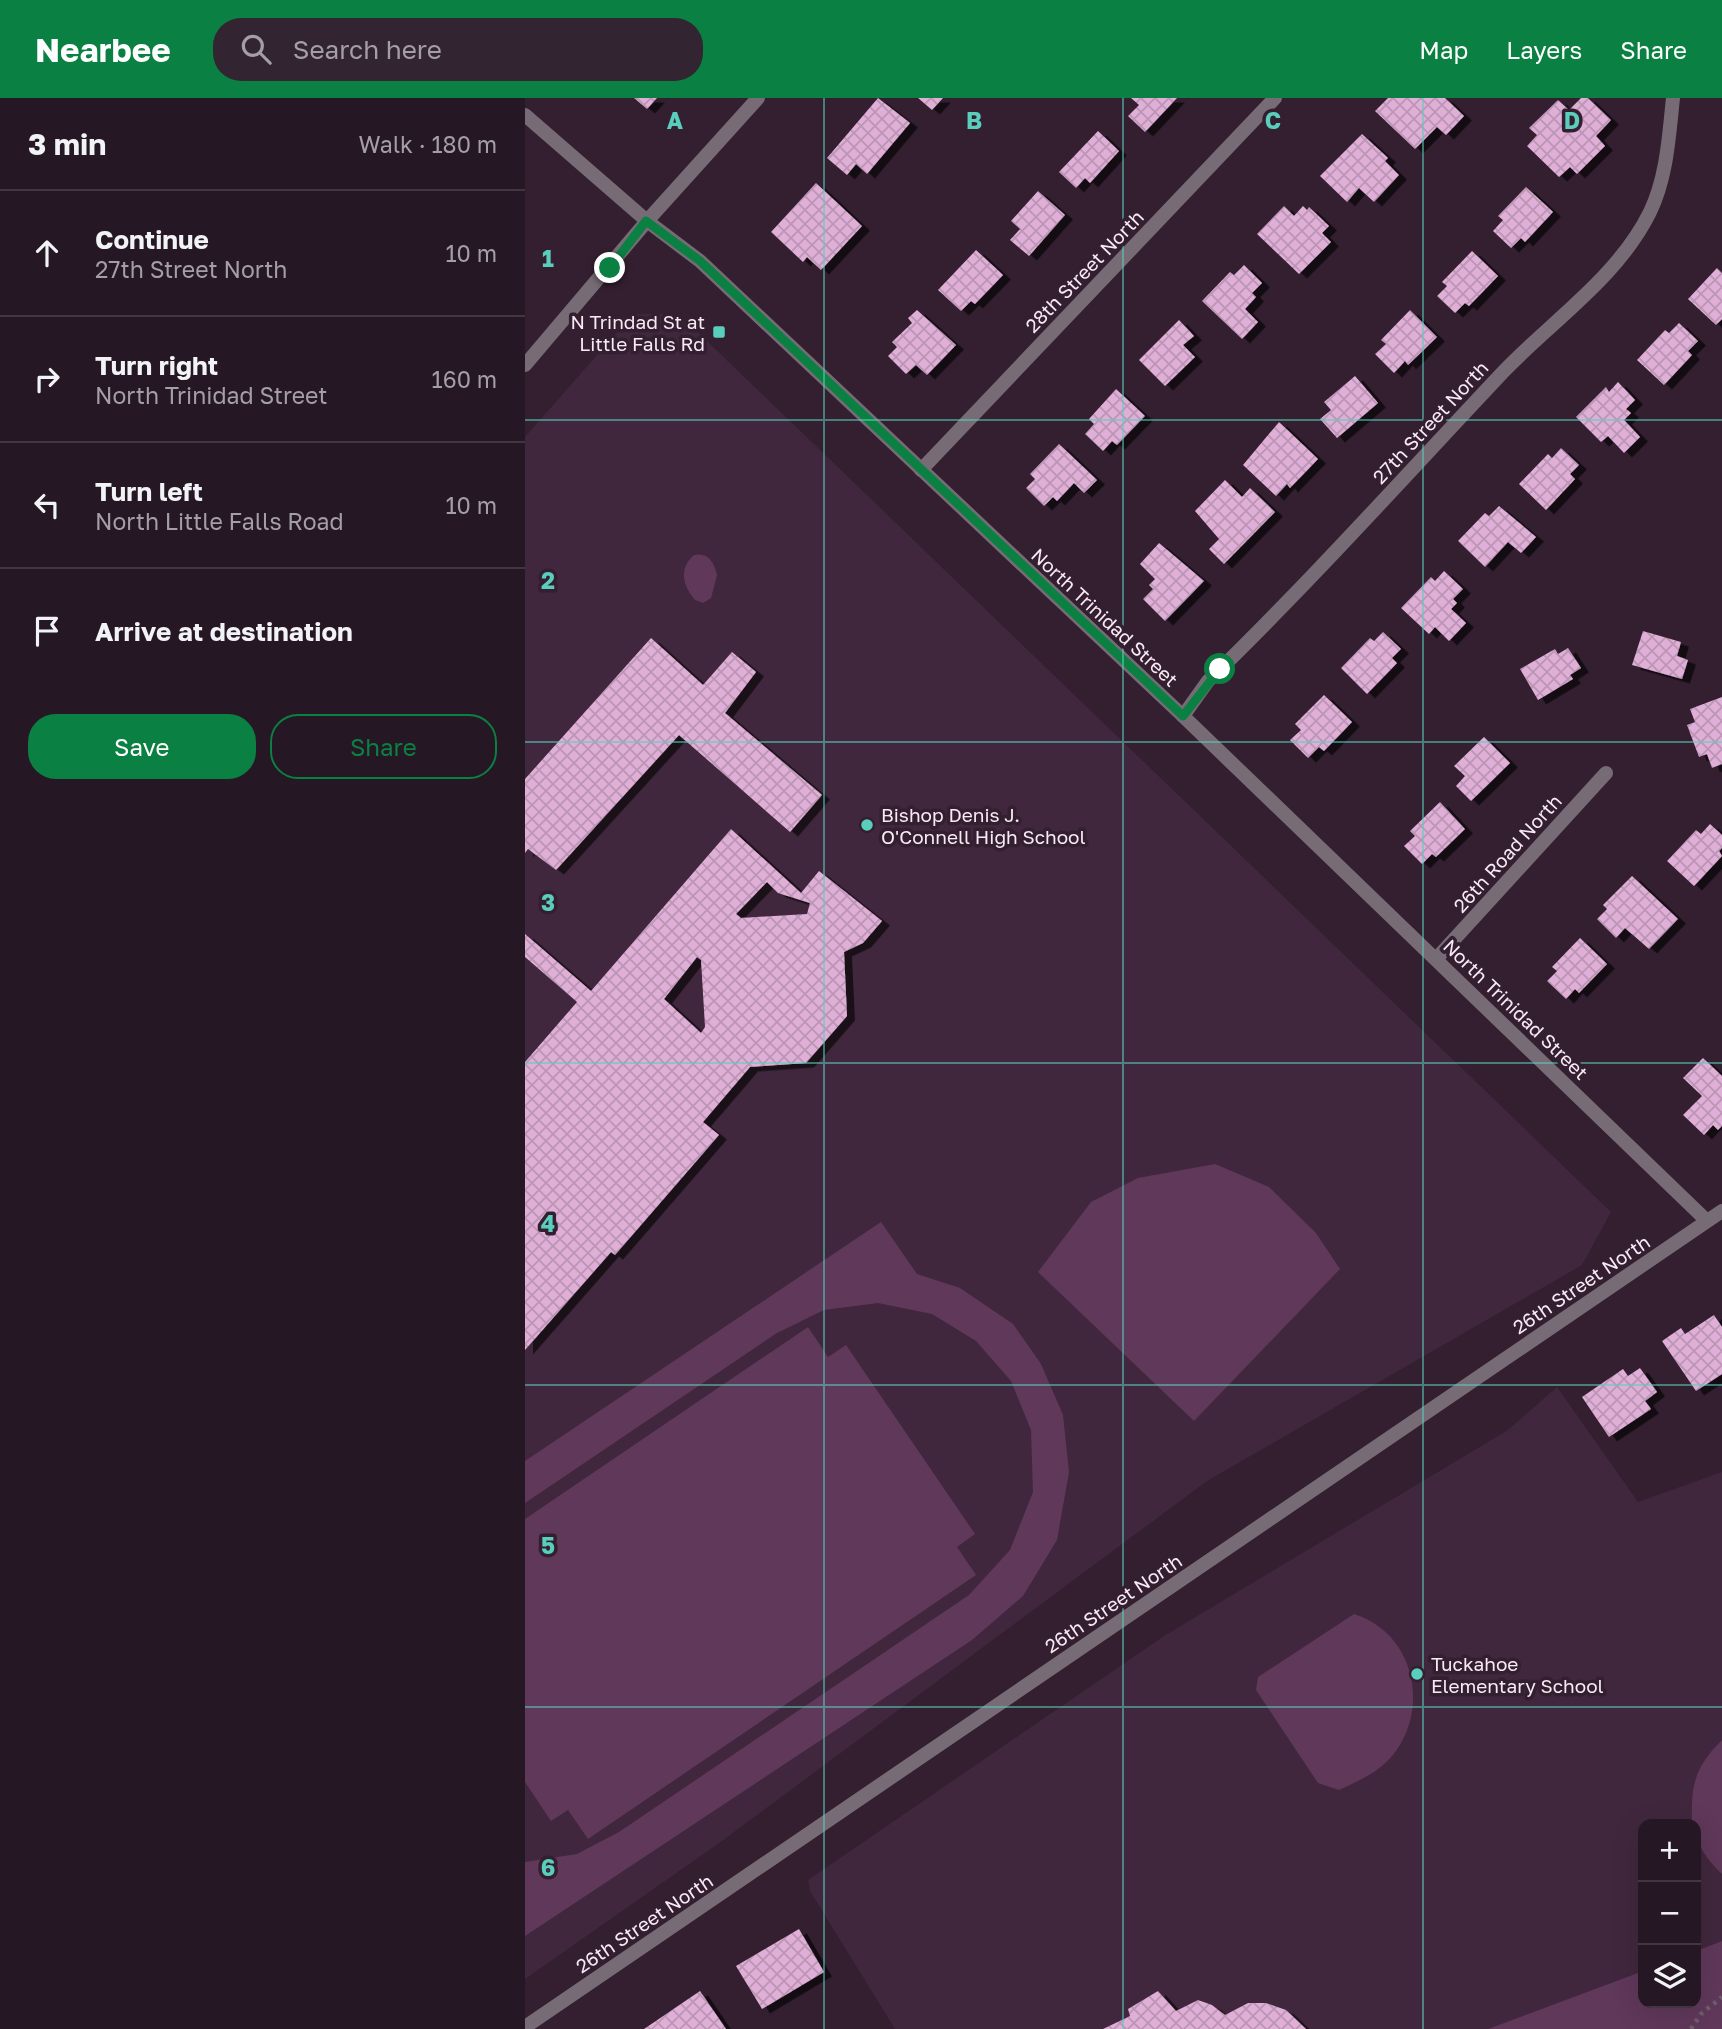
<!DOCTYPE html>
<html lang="en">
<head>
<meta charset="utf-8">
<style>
	:root { --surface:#261724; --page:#322431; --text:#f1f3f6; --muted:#a49fa6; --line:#423641; --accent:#0b8043 }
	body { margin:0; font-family:"Golos Text",sans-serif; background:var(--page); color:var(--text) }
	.controls { position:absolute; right:21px; bottom:21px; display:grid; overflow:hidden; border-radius:14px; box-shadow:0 7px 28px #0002 }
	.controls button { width:63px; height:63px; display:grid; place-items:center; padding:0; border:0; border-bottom:2px solid var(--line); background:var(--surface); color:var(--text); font:35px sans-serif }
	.stop { position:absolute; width:21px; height:21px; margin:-16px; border:5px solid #0b8043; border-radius:50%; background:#fff }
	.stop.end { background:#0b8043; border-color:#fff; box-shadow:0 2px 7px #0008 }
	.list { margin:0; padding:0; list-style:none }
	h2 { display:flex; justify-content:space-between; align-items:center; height:91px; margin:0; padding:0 28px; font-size:30px }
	h2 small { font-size:23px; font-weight:400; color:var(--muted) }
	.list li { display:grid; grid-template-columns:46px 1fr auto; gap:21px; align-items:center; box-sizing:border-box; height:126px; padding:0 28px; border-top:2px solid var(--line) }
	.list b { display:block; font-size:26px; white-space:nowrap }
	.list p { margin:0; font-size:23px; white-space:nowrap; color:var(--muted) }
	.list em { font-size:23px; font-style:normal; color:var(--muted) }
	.actions { display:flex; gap:14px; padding:21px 28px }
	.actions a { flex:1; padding:16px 0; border:2px solid var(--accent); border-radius:28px; text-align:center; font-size:24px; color:var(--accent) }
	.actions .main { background:var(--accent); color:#fff }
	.icon { flex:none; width:38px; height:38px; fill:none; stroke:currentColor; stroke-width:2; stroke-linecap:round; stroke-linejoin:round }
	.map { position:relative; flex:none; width:1197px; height:1931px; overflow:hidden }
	header { display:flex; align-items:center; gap:42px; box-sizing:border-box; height:98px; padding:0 35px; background:var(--accent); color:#fff }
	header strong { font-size:33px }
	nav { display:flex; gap:38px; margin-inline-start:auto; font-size:24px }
	.search { width:490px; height:63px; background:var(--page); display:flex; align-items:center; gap:18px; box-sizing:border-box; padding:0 24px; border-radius:28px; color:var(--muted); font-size:26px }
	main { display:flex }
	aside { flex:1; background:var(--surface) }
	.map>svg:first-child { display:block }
</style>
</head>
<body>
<header>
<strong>Nearbee</strong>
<div class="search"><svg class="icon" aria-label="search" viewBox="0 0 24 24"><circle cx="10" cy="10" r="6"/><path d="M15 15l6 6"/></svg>Search here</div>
<nav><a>Map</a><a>Layers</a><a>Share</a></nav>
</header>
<main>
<aside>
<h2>3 min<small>Walk · 180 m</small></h2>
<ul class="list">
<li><svg class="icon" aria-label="ahead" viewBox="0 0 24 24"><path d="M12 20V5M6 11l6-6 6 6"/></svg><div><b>Continue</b><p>27th Street North</p></div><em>10 m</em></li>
<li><svg class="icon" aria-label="right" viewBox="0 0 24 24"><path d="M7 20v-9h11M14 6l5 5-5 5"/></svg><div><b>Turn right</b><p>North Trinidad Street</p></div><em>160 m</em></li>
<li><svg class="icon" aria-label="left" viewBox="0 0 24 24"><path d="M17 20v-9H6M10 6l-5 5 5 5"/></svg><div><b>Turn left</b><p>North Little Falls Road</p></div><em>10 m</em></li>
<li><svg class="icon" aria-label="arrive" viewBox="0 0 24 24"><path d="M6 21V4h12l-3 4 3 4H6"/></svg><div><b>Arrive at destination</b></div></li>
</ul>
<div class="actions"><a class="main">Save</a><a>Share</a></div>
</aside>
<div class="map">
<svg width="1197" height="1931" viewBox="0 0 1197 1931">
	<defs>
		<pattern id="building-cross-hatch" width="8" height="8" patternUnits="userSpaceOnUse" patternTransform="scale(1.75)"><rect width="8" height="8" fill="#e0afd7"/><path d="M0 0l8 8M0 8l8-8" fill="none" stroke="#ba95b4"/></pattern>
		<filter id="shadow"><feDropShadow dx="8" dy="4.5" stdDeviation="0" flood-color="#0009"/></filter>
	</defs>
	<rect width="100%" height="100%" fill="#331f30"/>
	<g fill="#40273d">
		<path d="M108 216H154L1086 1114 1057 1167 682 1383 197 1743 0 1881V339Z"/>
		<path d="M1032 1289 1113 1404 1197 1374V1843L1171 1853V1726H1118V1873L963 1931H370L285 1793 283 1782 639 1538 983 1332Z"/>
	</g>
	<g fill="#60385a">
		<path d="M169 457C183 454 189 464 192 477L186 500 178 505 170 502C158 488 153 471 169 457Z"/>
		<path d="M690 1066 744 1089 791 1135 815 1171 669 1323 513 1174 566 1104 613 1080Z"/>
		<path d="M356 1124 392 1176 435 1190 488 1226 516 1266 538 1317 544 1374 532 1442 498 1498 447 1542 0 1838V1764L52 1756 94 1734 444 1497 485 1452 508 1394 506 1332 486 1283 451 1243 407 1216 353 1205 299 1212 252 1235 0 1405V1363Z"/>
		<path d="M283 1229 303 1259 321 1247 450 1436 432 1449 451 1477 63 1741 43 1712 26 1723 0 1684V1421Z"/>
		<path d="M829 1516C887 1534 905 1605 871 1653 858 1672 834 1683 814 1692L793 1685 731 1592 733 1579Z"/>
		<path d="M1197 1642V1776C1182 1761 1171 1748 1171 1726H1167C1166 1687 1169 1670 1197 1642Z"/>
		<path d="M1197 1843V1931H963L1118 1873V1905H1171V1853Z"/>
	</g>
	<g fill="url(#building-cross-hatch)" fill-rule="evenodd" filter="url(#shadow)">
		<path d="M109 0H132L122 11Z"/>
		<path d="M353 0 385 25 342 76 331 66 322 77 302 60Z"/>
		<path d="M393 0H418L407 12Z"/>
		<path d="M606 0H652L620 34 603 18 614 7Z"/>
		<path d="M863 0H920L939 18 921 37 912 29 890 51 850 13Z"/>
		<path d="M1056 0H1063L1086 22 1071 38 1080 48 1052 76 1045 69 1034 79 1002 48 1012 37 1004 30 1033 2 1044 12Z"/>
		<path d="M573 33 594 53 565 85 560 80 551 90 534 74Z"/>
		<path d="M837 36 863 60 860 63 874 77 849 104 834 90 822 104 795 78Z"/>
		<path d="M291 85 337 128 296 172 282 159 278 164 246 134Z"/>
		<path d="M1001 89 1028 114 1000 144 996 140 986 150 968 133 978 122 973 118Z"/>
		<path d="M513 93 540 117 504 158 485 142 495 131 486 123Z"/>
		<path d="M759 108 769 118 778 108 782 112 784 109 804 128 797 135 806 144 774 176 732 136Z"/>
		<path d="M451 152 478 177 450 206 446 203 436 213 413 192Z"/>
		<path d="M947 153 973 178 944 208 940 205 930 215 912 198 922 188 917 184Z"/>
		<path d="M719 167 737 185 727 195 731 199 720 211 733 224 717 241 677 203 705 174 709 177Z"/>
		<path d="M1192 170 1197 175V221L1191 227 1163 201Z"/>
		<path d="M392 212 431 247 402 277 391 267 381 276 363 258 372 249 367 244 387 225 383 220Z"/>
		<path d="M885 212 912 239 883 267 880 263 869 275 850 256 861 246 856 242Z"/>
		<path d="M654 222 669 238 658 247 670 259 640 288 614 262Z"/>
		<path d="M1154 225 1173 243 1163 253 1167 257 1139 287 1112 262 1140 232 1144 235Z"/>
		<path d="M830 278 853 305 812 340 795 321 806 312 799 304Z"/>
		<path d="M1093 284 1110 302 1101 311 1106 315 1099 322 1115 339 1099 355 1083 338 1076 344 1051 319 1081 289 1084 294Z"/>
		<path d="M591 291 620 318 592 347 587 343 578 353 560 336 569 326 564 321Z"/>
		<path d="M754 324 793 361 765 390 762 386 751 398 718 367Z"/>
		<path d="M534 346 572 382 559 395 549 385 532 403 528 399 519 408 501 390 510 381 505 376Z"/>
		<path d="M1036 350 1054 367 1045 376 1050 381 1021 412 994 386 1023 356 1027 360Z"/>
		<path d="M700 382 717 399 725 390 750 414 699 466 684 451 694 441 670 413Z"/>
		<path d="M974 408 1011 439 996 455 983 444 960 469 933 443 960 415 964 418Z"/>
		<path d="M634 445 679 483 640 523 618 501 628 491 624 487 630 481 615 466Z"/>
		<path d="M919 473 938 491 928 501 932 505 926 511 941 525 924 543 910 529 904 536 876 510 906 479 910 483Z"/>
		<path d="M1118 533 1156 544 1152 558 1163 562 1157 581 1107 567Z"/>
		<path d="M858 534 876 551 867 560 872 565 842 596 816 570 845 540 849 543Z"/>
		<path d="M126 540 178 587 207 554 231 574 200 615 297 697 265 734 154 637 31 772 3 751 0 755V681Z"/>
		<path d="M1043 550 1056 570 1045 577 1048 581 1013 602 995 571 1030 551 1033 556Z"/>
		<path d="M799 597 827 624 799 653 794 649 783 660 765 642 776 632 770 626Z"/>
		<path d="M1197 599V666L1187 670 1182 656 1174 659 1162 627 1170 624 1165 611Z"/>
		<path d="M959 639 985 665 946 703 931 688 940 678 929 668Z"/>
		<path d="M915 704 940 731 911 759 907 756 897 766 879 748 890 738 885 733Z"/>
		<path d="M1185 726 1197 737V750L1194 753 1197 758 1169 788 1142 763 1171 732 1176 736Z"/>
		<path d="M206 731 276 795 294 773 357 823 338 845 319 854 322 918 281 965 225 969 178 1024 194 1037 90 1157 86 1154 0 1252V964L52 904 0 859V836L66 893ZM242 784 253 795 285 805 282 816 216 820 211 816ZM172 859 176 862 180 929 176 935 139 901Z"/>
		<path d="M1107 778 1153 821 1124 851 1100 830 1091 840 1072 821 1082 811 1078 807Z"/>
		<path d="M1055 840 1082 866 1054 895 1050 891 1041 901 1022 883 1032 873 1027 869Z"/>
		<path d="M1178 960 1197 978V1028L1193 1032 1188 1027 1179 1037 1158 1017 1177 998 1158 980Z"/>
		<path d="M1189 1217 1197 1229V1276L1171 1293 1137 1243 1156 1230 1160 1236Z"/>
		<path d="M1115 1270 1132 1294 1120 1303 1126 1311 1084 1339 1057 1299 1098 1271 1103 1278Z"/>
		<path d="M274 1831 299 1874 237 1911 211 1868Z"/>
		<path d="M175 1893 201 1931H119Z"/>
		<path d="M633 1893 651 1913 673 1902 687 1907 700 1917 723 1905H741L761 1912 781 1931H578L605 1918 603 1911Z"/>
	</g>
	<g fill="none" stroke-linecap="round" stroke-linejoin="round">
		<path stroke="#6f5d6c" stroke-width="4.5" stroke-dasharray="3.5 5" stroke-linecap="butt" d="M1166 1931 1176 1916 1197 1899"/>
		<g stroke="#776c75" stroke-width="14">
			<path d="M0 17 122 123 175 163 658 618 1181 1122"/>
			<path d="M0 267 122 123 233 0"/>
			<path d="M396 372 750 0"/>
			<path d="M658 618 683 583C786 483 881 377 979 273 1028 222 1093 179 1125 114 1142 79 1144 37 1148 0"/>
			<path d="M912 860 1081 675"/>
		</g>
		<path stroke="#776c75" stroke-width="14" d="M0 1929 1197 1113"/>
	</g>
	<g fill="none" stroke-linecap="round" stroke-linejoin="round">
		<path stroke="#0b8043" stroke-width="9" d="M85 170 121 123 175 163 658 618 695 571"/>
	</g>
	<path fill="none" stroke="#5acebd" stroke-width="2" stroke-opacity="0.55" d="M299 0V1931M598 0V1931M898 0V1931M0 322H1197M0 644H1197M0 965H1197M0 1287H1197M0 1609H1197"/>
	<g fill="#5acebd" stroke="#331f30" stroke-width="2.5">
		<rect x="187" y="227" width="14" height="14" rx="3.5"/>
		<circle cx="342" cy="727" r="7"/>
		<circle cx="892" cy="1576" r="7"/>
	</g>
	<g text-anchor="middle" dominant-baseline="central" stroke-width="7" stroke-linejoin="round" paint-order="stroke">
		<g font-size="19" fill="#f8eaf5" stroke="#331f30">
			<text transform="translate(559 173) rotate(-46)">28th Street North</text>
			<text transform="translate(905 324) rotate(-47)">27th Street North</text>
			<text transform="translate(580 519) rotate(43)">North Trinidad Street</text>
			<text transform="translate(982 755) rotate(-48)">26th Road North</text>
			<text transform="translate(991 911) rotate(44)">North Trinidad Street</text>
			<text transform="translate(1056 1186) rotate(-34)">26th Street North</text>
			<text transform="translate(588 1505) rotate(-34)">26th Street North</text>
			<text transform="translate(119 1825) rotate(-34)">26th Street North</text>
		</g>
		<g font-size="19" fill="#f8eaf5" stroke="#331f30" text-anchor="start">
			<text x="180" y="223" text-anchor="end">N Trindad St at<tspan x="180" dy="22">Little Falls Rd</tspan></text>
			<text x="356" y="716">Bishop Denis J.<tspan x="356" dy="22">O'Connell High School</tspan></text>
			<text x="906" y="1565">Tuckahoe<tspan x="906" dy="22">Elementary School</tspan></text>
		</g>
	</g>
	<g font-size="23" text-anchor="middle" font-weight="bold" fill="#5acebd" stroke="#331f30" stroke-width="7" stroke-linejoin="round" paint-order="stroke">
		<text x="150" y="31">A</text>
		<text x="449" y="31">B</text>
		<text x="748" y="31">C</text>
		<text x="1047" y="31">D</text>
		<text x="23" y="169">1</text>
		<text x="23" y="491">2</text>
		<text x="23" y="813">3</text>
		<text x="23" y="1134">4</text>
		<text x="23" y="1456">5</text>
		<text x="23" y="1778">6</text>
	</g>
</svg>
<div class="controls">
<button>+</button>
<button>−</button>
<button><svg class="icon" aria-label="layers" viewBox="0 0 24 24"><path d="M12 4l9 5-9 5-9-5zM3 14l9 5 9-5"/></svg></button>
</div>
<div class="stop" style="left:695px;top:571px"></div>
<div class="stop end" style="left:85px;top:170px"></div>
</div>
</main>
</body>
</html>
